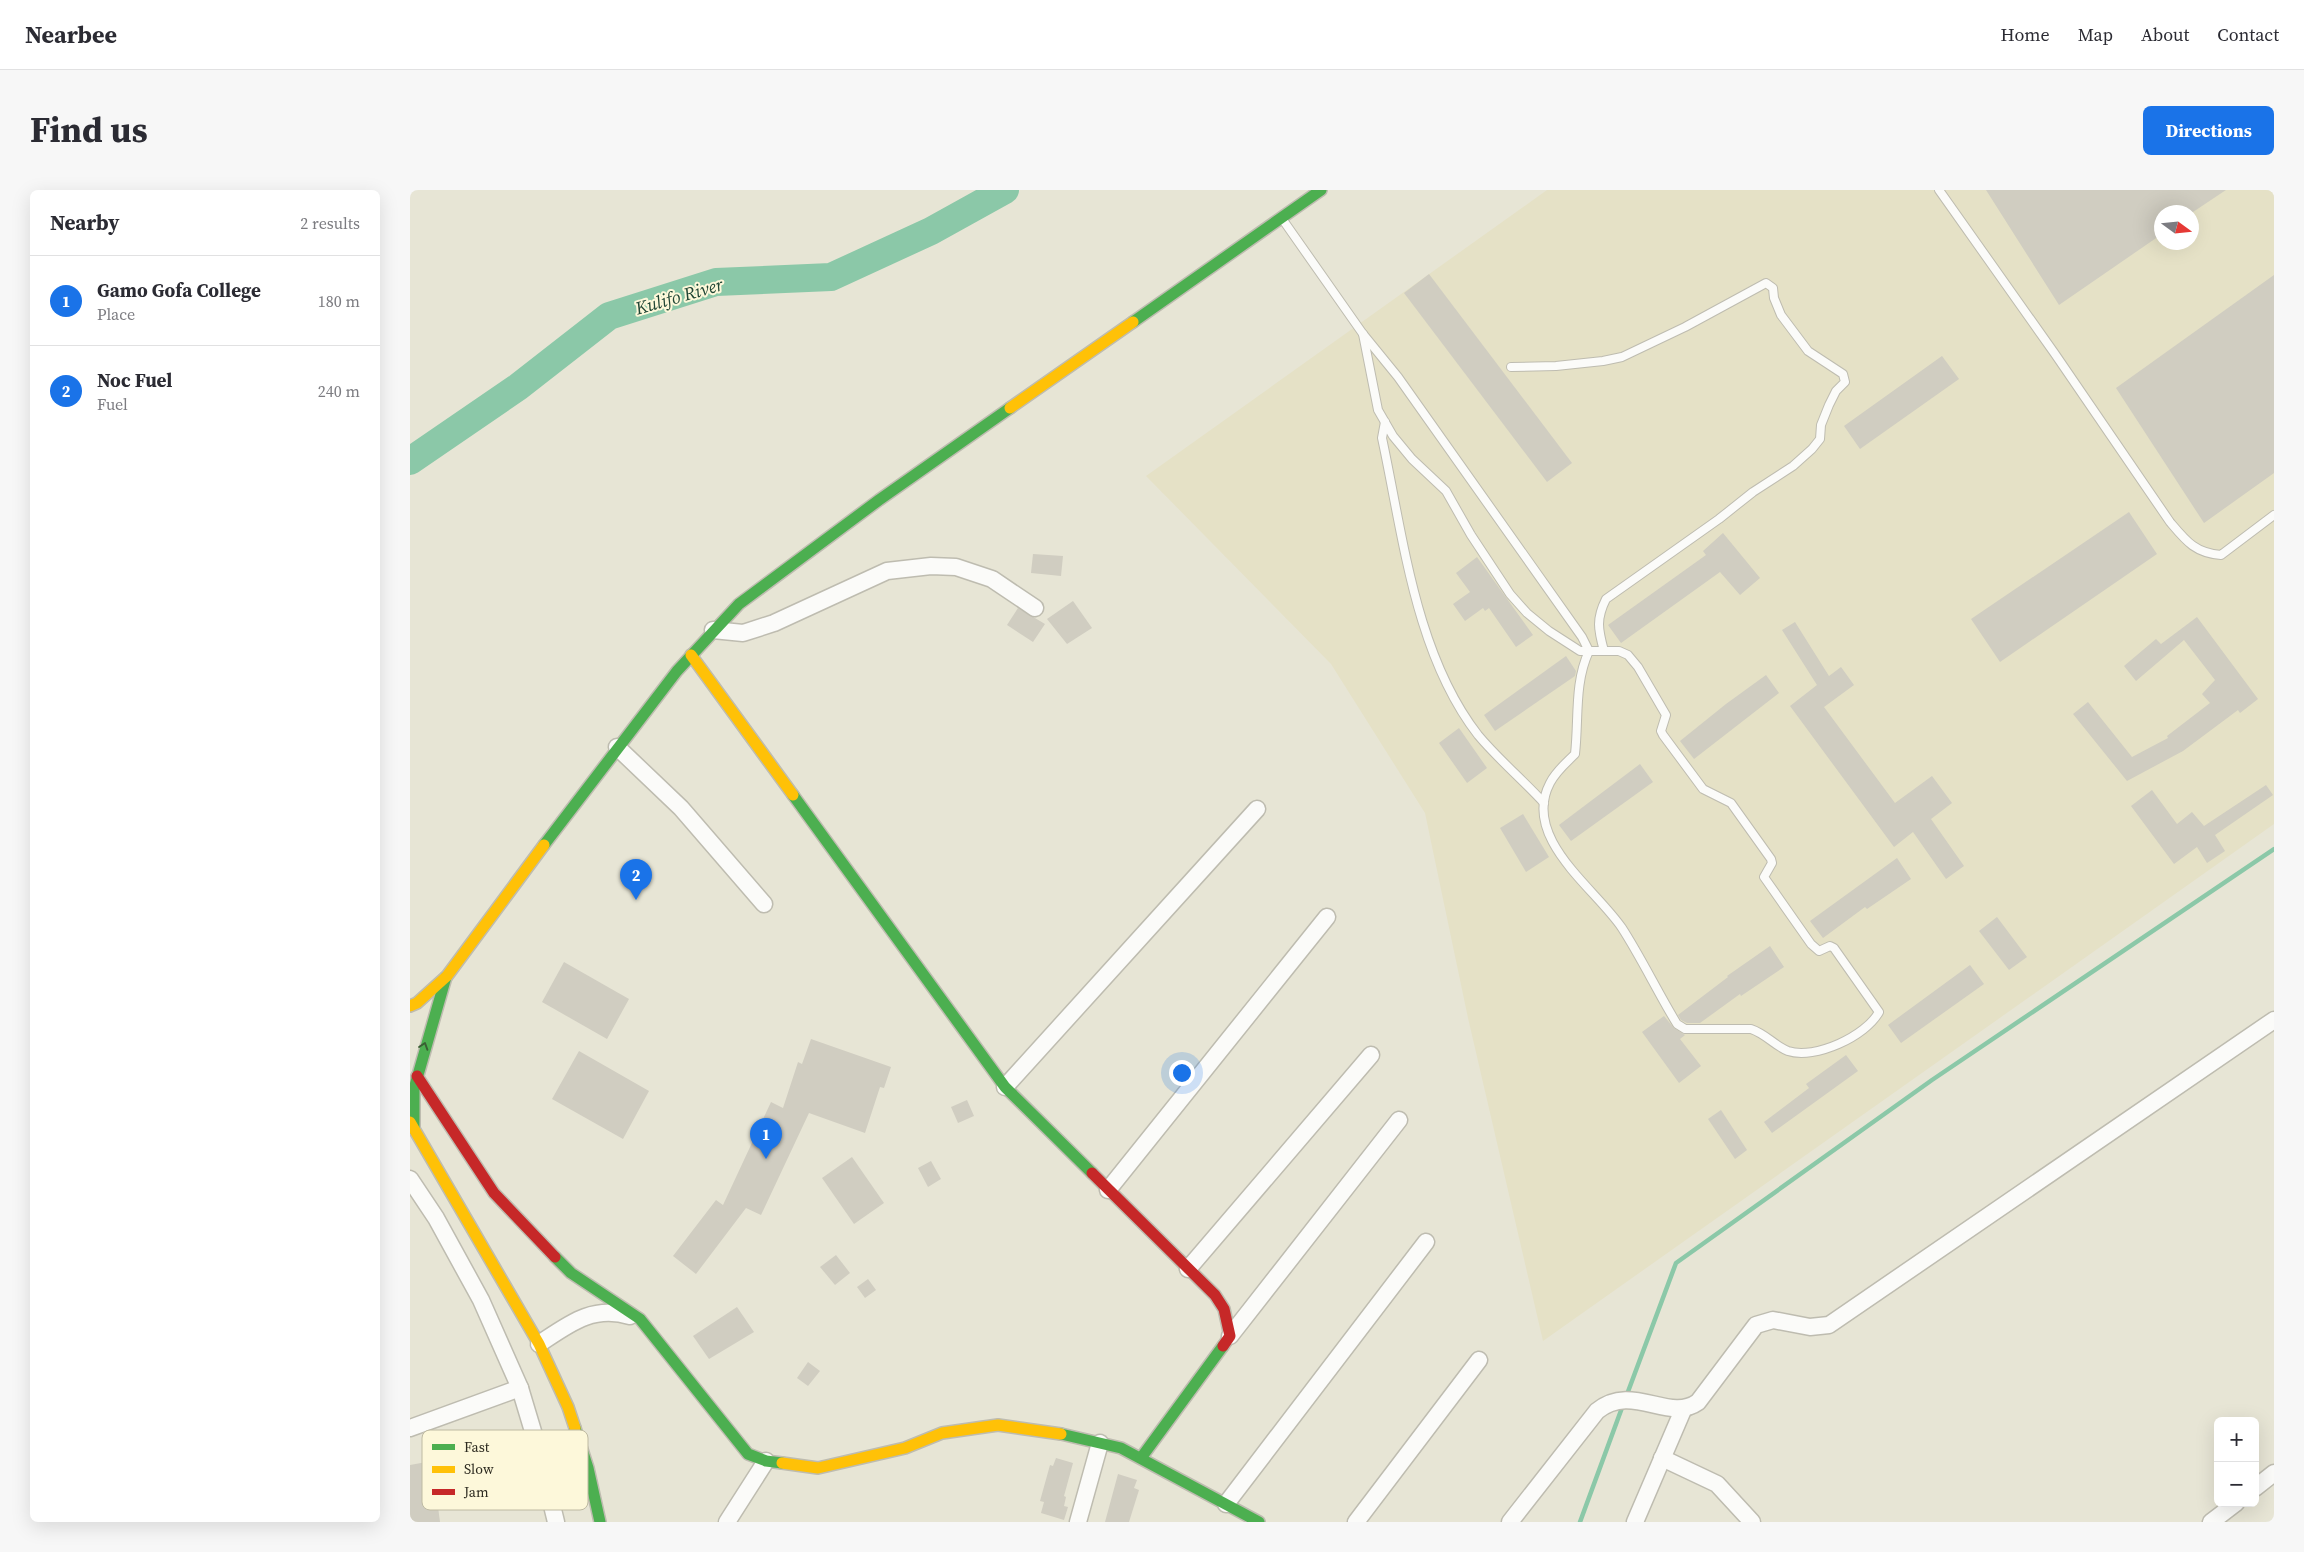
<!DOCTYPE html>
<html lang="en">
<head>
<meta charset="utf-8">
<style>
	:root { --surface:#fff; --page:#f7f7f7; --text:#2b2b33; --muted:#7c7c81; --line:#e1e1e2; --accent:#1a73e8 }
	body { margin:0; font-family:"Source Serif 4",serif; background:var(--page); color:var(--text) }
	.controls { position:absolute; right:15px; bottom:15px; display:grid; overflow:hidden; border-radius:8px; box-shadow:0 5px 20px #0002 }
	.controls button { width:45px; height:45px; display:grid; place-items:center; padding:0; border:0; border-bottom:1px solid var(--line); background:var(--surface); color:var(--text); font:25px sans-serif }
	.compass { position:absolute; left:1744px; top:15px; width:45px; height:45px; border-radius:50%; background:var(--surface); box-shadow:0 5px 20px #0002; rotate:105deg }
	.you { position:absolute; left:771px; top:882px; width:18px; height:18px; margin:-12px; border:4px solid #fff; border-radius:50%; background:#1a73e8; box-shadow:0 0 0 8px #1a73e833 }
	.badge { display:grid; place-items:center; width:32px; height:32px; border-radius:50%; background:var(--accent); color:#fff; font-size:16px; font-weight:700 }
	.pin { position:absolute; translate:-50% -41px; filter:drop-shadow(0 1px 2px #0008) }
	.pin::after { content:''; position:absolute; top:26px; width:18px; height:15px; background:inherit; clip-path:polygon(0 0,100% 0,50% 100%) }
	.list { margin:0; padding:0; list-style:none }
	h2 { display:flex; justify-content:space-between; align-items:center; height:65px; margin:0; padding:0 20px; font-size:21px }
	h2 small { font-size:16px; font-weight:400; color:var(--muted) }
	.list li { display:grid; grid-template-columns:32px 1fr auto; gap:15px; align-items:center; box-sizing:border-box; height:90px; padding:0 20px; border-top:1px solid var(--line) }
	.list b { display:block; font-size:19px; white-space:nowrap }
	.list p { margin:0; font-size:16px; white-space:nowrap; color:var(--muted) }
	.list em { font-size:16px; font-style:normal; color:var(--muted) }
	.map { position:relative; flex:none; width:1864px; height:1332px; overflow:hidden; border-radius:8px }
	header { display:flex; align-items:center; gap:30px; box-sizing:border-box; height:70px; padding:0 25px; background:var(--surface); border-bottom:1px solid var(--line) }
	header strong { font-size:24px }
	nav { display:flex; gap:28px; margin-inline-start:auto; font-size:18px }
	.intro { display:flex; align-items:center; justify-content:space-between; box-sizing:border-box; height:120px; padding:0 30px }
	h1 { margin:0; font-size:35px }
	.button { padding:12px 22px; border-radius:8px; background:var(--accent); color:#fff; font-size:18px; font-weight:700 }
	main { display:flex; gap:30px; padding:0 30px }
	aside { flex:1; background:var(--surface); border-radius:8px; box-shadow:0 5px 20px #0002 }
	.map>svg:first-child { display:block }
</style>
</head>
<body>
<header>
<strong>Nearbee</strong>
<nav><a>Home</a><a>Map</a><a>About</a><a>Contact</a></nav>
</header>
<div class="intro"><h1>Find us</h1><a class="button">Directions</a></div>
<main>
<aside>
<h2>Nearby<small>2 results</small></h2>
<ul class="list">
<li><span class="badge">1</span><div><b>Gamo Gofa College</b><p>Place</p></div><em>180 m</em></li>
<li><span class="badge">2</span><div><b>Noc Fuel</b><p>Fuel</p></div><em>240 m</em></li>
</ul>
</aside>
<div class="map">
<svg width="1864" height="1332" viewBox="0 0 1864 1332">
	<rect width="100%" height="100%" fill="#e7e5d5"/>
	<path fill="#e5e1c6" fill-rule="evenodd" d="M1137 0H1864V634L1133 1151 1058 828 1015 623 921 474 736 286ZM1752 22H1782V52H1752Z"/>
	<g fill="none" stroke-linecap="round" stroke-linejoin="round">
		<g stroke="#8bc8a8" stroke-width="4.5">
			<path d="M1216 1207 1266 1073 1522 890 1864 659"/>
			<path d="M1170 1332 1213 1215"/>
		</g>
		<path stroke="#8bc8a8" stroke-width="28" d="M0 271 108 197 199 126 306 92 421 87 521 41 595 0"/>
	</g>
	<g fill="#d0cdc1">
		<path d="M1576 0H1816L1783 22H1752V44L1649 115Z"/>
		<path d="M1019 84 1162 273 1137 292 994 103Z"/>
		<path d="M1864 85V283L1794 333 1706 198Z"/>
		<path d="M1532 166 1549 189 1450 259 1434 236Z"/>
		<path d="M1719 322 1747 364 1590 472 1561 429Z"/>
		<path d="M1313 343 1350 388 1330 405 1310 382 1211 453 1198 435 1296 365 1293 361Z"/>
		<path d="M623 364 653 366 651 386 621 383Z"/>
		<path d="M1067 367 1123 445 1106 457 1079 418 1075 421 1073 418 1055 431 1043 414 1060 402 1046 383Z"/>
		<path d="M663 411 682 438 657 454 637 429Z"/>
		<path d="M608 418 635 434 623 452 597 435Z"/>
		<path d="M1787 427 1848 509 1830 523 1828 520 1773 561 1717 591 1663 524 1678 512 1722 567 1758 548 1757 546 1800 513 1792 504 1805 490 1774 450 1726 491 1714 476 1746 449 1751 454Z"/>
		<path d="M1385 432 1419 486 1431 477 1444 495 1414 517 1485 613 1522 586 1542 613 1521 629 1554 676 1536 689 1503 642 1484 657 1380 516 1407 495 1372 440Z"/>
		<path d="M1156 466 1166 481 1165 486 1085 541 1074 525Z"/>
		<path d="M1356 485 1369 503 1284 569 1270 551 1316 514Z"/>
		<path d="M1049 538 1077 578 1057 593 1029 553Z"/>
		<path d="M1230 574 1243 592 1161 651 1149 635Z"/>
		<path d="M1856 595 1863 605 1805 645 1815 661 1797 673 1787 657 1764 674 1721 616 1742 600 1767 634 1782 622 1794 636Z"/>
		<path d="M1113 624 1139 667 1116 682 1090 638Z"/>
		<path d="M1487 668 1501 689 1457 719 1455 717 1413 748 1400 731Z"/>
		<path d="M1587 727 1617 767 1599 780 1569 741Z"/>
		<path d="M1360 756 1374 777 1331 806 1330 804 1290 833H1277L1271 830 1268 825 1318 787 1317 786Z"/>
		<path d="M154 772 219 809 197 849 132 812Z"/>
		<path d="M1560 775 1574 794 1491 853 1478 835Z"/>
		<path d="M1254 826 1264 838 1275 845 1270 849 1291 876 1269 893 1232 842Z"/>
		<path d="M401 849 481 877 474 898 470 897 455 943 399 923 351 1025 336 1018 286 1084 263 1066 306 1010 313 1015 361 912 373 918 388 872 392 874Z"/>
		<path d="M169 861 239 901 213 949 142 909Z"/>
		<path d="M1436 865 1448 881 1362 943 1354 932 1399 898 1396 894Z"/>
		<path d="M557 910 564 926 548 933 541 917Z"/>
		<path d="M1311 920 1337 960 1325 969 1298 929Z"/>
		<path d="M442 967 474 1013 444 1034 412 988Z"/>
		<path d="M521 971 531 989 518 997 508 978Z"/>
		<path d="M426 1065 440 1083 425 1095 410 1077Z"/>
		<path d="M458 1089 466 1100 455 1108 447 1097Z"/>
		<path d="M327 1117 344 1142 299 1169 283 1146Z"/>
		<path d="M398 1172 410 1181 398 1196 387 1188Z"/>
		<path d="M646 1268 663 1273 654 1306 656 1307 654 1316 658 1317 654 1330 631 1323 634 1312 630 1311 640 1275 643 1276Z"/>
		<path d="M22 1271 30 1332H0V1275Z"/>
		<path d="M708 1284 727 1290 724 1298 729 1300 719 1332H695Z"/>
	</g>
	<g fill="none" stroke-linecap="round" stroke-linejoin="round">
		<defs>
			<g id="lane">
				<path d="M1529 0 1645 164 1760 332C1776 351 1785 363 1811 365L1864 325"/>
				<path d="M873 30 953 144 988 187 1172 447 1179 461"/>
				<path d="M953 144 968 220 983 246 1002 269 1036 301 1061 345 1100 404 1117 423 1139 441 1170 461H1209L1218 465 1228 477 1256 525 1251 541 1253 545 1293 599 1321 613 1361 669 1362 673 1354 687 1401 754 1409 761 1420 756 1424 758 1469 822C1456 846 1405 870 1378 861 1365 856 1356 844 1341 839H1275L1267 834C1248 803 1232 769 1212 738 1185 698 1111 648 1140 593 1146 581 1156 573 1165 564 1169 529 1164 493 1179 461"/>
				<path d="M1101 177 1146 176 1193 171 1212 167 1275 137 1356 93 1363 98 1364 108 1371 125 1398 161 1433 184 1435 192 1426 201 1419 215 1411 235 1410 249 1402 259 1383 276 1343 302 1309 329 1196 409C1186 429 1188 439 1194 461"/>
				<path d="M975 232 972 248C993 345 1005 464 1068 545 1088 569 1113 590 1134 613"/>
			</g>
			<g id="street">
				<path d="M303 440 333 443 364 433 477 381 521 376 546 377 582 389 625 418"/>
				<path d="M207 557 271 618 354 714"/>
				<path d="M595 897 847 619"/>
				<path d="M0 989 26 1028 71 1110 110 1198 128 1258 146 1332"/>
				<path d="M698 1000 917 727"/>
				<path d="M778 1079 961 865"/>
				<path d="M820 1146 989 930"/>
				<path d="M129 1154C159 1134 182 1115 220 1126"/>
				<path d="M0 1238 110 1198"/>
				<path d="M1252 1268 1307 1294 1342 1332"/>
				<path d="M1845 1298 1864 1283"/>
				<path d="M816 1314 1016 1052"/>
				<path d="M317 1332 356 1271"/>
				<path d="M668 1332 690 1253"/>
				<path d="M946 1332 1069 1170"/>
				<path d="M1100 1332 1187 1221C1222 1192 1259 1233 1288 1212L1346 1135 1363 1130 1400 1137 1419 1135 1864 830"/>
				<path d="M1225 1332 1273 1220"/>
				<path d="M1801 1332 1826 1313"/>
			</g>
			<g id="fast">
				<path d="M723 132 911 0"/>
				<path d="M383 605 595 897 682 983"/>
				<path d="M134 655 267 481 329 414 469 310 600 218"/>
				<path d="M4 939V899L36 787"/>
				<path d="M145 1067 161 1083 230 1129 338 1264 356 1271 372 1273"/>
				<path d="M165 1238 178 1278 190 1332"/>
				<path d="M651 1244 711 1258 849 1332"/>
				<path d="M731 1268 813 1156"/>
			</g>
			<g id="slow">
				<path d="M600 218 723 132"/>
				<path d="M281 465 383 605"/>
				<path d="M0 816 7 813 37 786 134 655"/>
				<path d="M0 932 129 1154 158 1217 165 1238"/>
				<path d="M372 1273 408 1278 495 1258 532 1243 588 1235 651 1244"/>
			</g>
			<g id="jam">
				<path d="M7 886 84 1003 145 1067"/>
				<path d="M682 983 805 1105 814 1119 820 1146 813 1156"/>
			</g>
		</defs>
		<use href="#lane" stroke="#bebcb0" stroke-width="10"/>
		<use href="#street" stroke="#bebcb0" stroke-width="19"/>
		<use href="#fast" stroke="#bebcb0" stroke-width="14"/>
		<use href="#slow" stroke="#bebcb0" stroke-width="14"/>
		<use href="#jam" stroke="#bebcb0" stroke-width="14"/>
		<use href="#lane" stroke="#fbfbf9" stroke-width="8"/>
		<use href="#street" stroke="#fbfbf9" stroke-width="16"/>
		<use href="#fast" stroke="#4caf50" stroke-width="11"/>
		<use href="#slow" stroke="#ffc107" stroke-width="11"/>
		<use href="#jam" stroke="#c62828" stroke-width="11"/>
	</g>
	<defs><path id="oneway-chevron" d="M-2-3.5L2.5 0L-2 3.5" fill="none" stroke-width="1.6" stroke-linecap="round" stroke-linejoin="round" transform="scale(1.25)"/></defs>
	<use stroke="#395f33" href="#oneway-chevron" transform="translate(14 856) rotate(-72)"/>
	<g text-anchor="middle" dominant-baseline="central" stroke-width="4" stroke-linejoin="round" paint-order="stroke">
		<g font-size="18" font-style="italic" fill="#1f4534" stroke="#fdf8da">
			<text transform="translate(269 106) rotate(-16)">Kulifo River</text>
		</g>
	</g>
	<rect x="12" y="1240" width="166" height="80" rx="8" fill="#fdf8da" stroke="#bebaa2" stroke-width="1"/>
	<rect x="22" y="1254" width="23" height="6" fill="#4caf50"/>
	<rect x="22" y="1276" width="23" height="7" fill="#ffc107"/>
	<rect x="22" y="1299" width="23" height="6" fill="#c62828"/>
	<g font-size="14" fill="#2c2a1f">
		<text x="54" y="1262">Fast</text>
		<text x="54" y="1284">Slow</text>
		<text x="54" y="1307">Jam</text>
	</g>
</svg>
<div class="controls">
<button>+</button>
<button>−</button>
</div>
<svg class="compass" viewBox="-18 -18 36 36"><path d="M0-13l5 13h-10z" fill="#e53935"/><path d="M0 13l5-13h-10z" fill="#7c7c81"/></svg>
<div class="you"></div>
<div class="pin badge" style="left:356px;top:969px">1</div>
<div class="pin badge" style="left:226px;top:710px">2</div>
</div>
</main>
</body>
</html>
